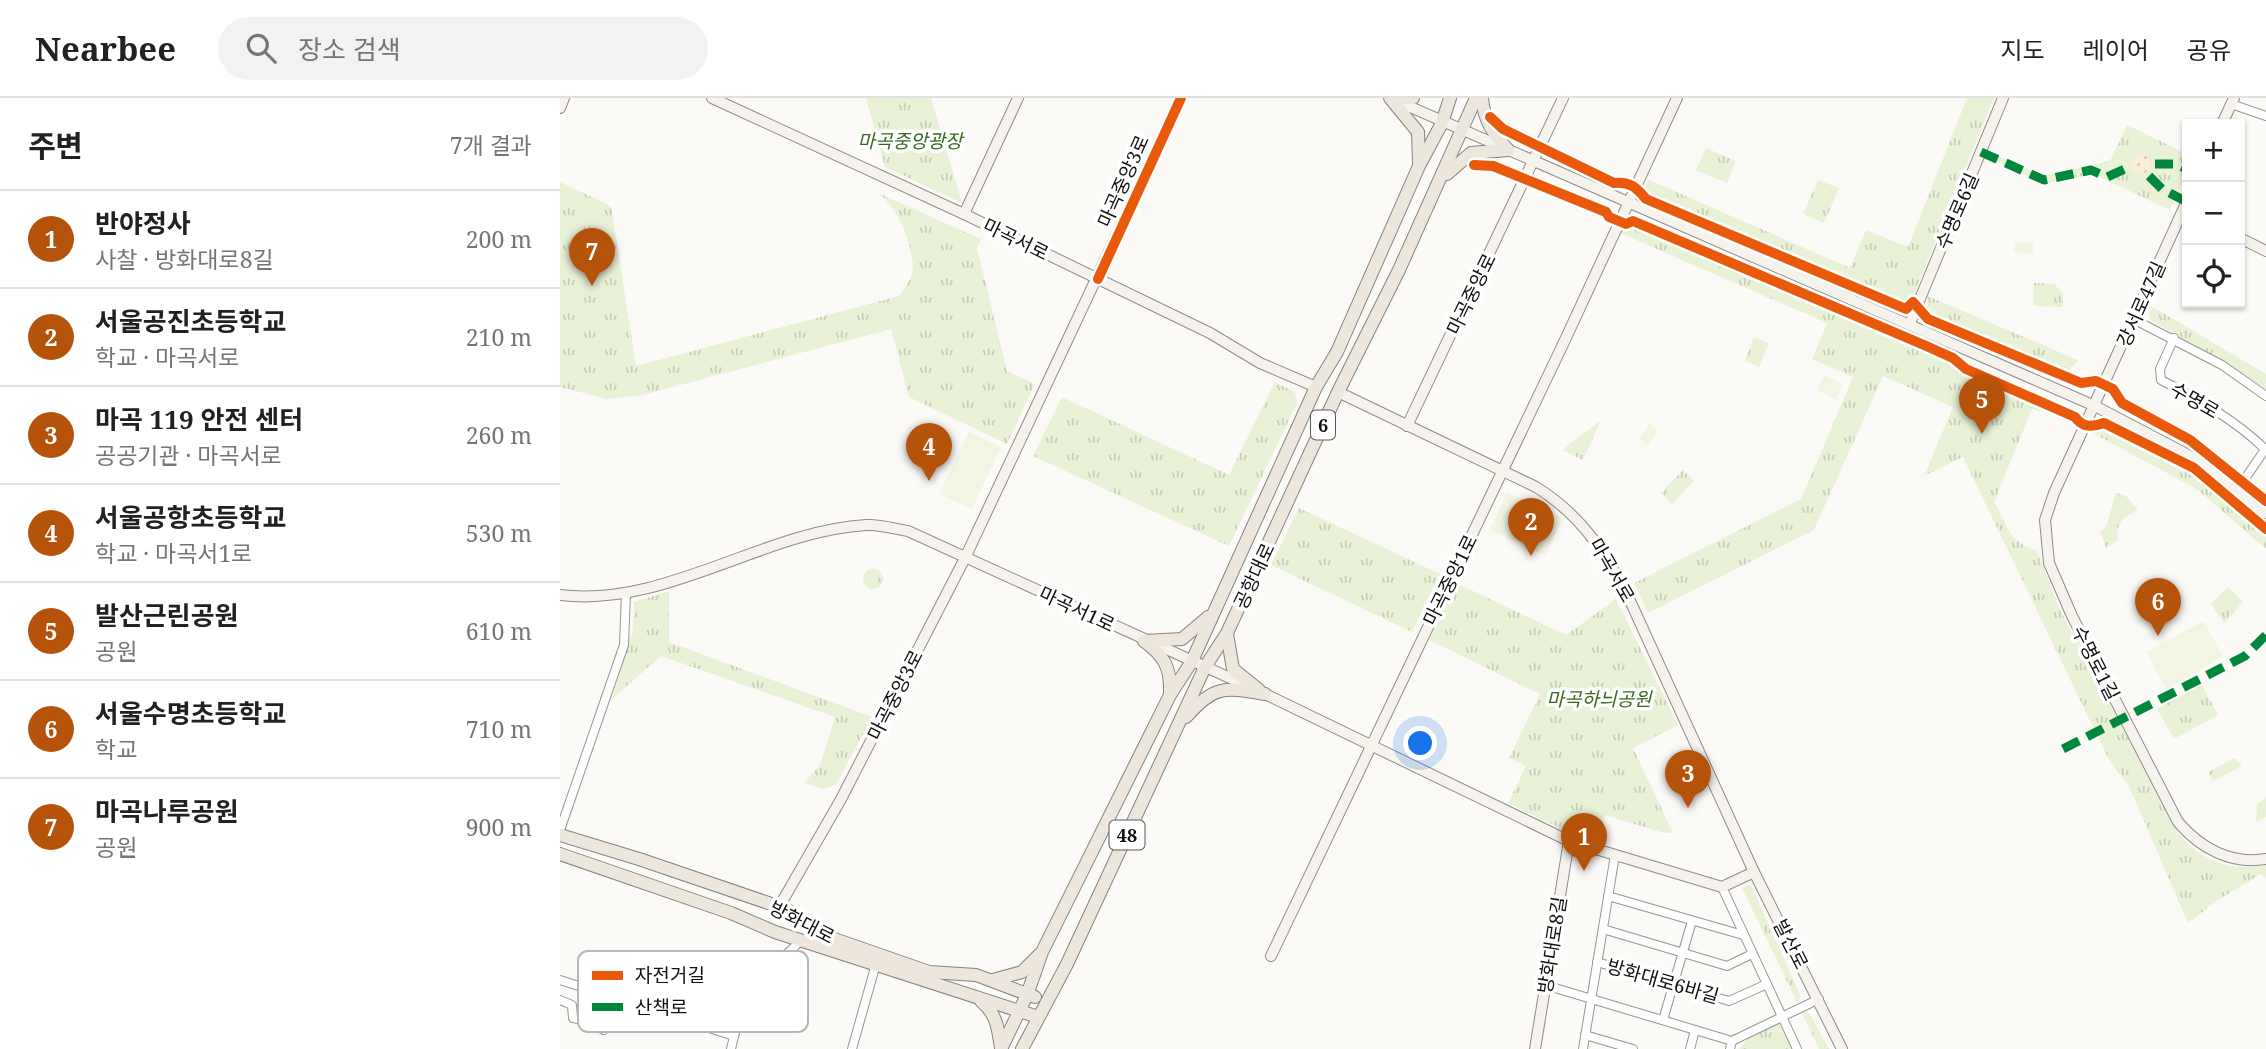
<!DOCTYPE html>
<html lang="ko">
<head>
<meta charset="utf-8">
<style>
	:root { --surface:#fff; --page:#f2f2f2; --text:#202124; --muted:#757577; --line:#e0e0e0; --accent:#b45309 }
	body { margin:0; font-family:"Noto Serif","Noto Sans KR",serif; background:var(--page); color:var(--text) }
	.controls { position:absolute; right:21px; top:21px; display:grid; overflow:hidden; border-radius:0px; box-shadow:0 2px 5px #0004 }
	.controls button { width:63px; height:63px; display:grid; place-items:center; padding:0; border:0; border-bottom:2px solid var(--line); background:var(--surface); color:var(--text); font:35px sans-serif }
	.you { position:absolute; left:861px; top:646px; width:24px; height:24px; margin:-18px; border:5px solid #fff; border-radius:50%; background:#1a73e8; box-shadow:0 0 0 10px #1a73e833 }
	.badge { display:grid; place-items:center; width:46px; height:46px; border-radius:50%; background:var(--accent); color:#fff; font-size:23px; font-weight:700 }
	.pin { position:absolute; translate:-50% -58px; filter:drop-shadow(0 2px 4px #0008) }
	.pin::after { content:''; position:absolute; top:37px; width:24px; height:21px; background:inherit; clip-path:polygon(0 0,100% 0,50% 100%) }
	.list { margin:0; padding:0; list-style:none }
	h2 { display:flex; justify-content:space-between; align-items:center; height:91px; margin:0; padding:0 28px; font-size:30px }
	h2 small { font-size:23px; font-weight:400; color:var(--muted) }
	.list li { display:grid; grid-template-columns:46px 1fr auto; gap:21px; align-items:center; box-sizing:border-box; height:98px; padding:0 28px; border-top:2px solid var(--line) }
	.list b { display:block; font-size:26px; white-space:nowrap }
	.list p { margin:0; font-size:23px; white-space:nowrap; color:var(--muted) }
	.list em { font-size:23px; font-style:normal; color:var(--muted) }
	.icon { flex:none; width:38px; height:38px; fill:none; stroke:currentColor; stroke-width:2; stroke-linecap:round; stroke-linejoin:round }
	.map { position:relative; flex:none; width:1706px; height:951px; overflow:hidden }
	header { display:flex; align-items:center; gap:42px; box-sizing:border-box; height:98px; padding:0 35px; background:var(--surface); border-bottom:2px solid var(--line) }
	header strong { font-size:33px }
	nav { display:flex; gap:38px; margin-inline-start:auto; font-size:24px }
	.search { width:490px; height:63px; background:var(--page); display:flex; align-items:center; gap:18px; box-sizing:border-box; padding:0 24px; border-radius:38px; color:var(--muted); font-size:26px }
	main { display:flex }
	aside { flex:1; background:var(--surface) }
	.map>svg:first-child { display:block }
</style>
</head>
<body>
<header>
<strong>Nearbee</strong>
<div class="search"><svg class="icon" aria-label="search" viewBox="0 0 24 24"><circle cx="10" cy="10" r="6"/><path d="M15 15l6 6"/></svg>장소 검색</div>
<nav><a>지도</a><a>레이어</a><a>공유</a></nav>
</header>
<main>
<aside>
<h2>주변<small>7개 결과</small></h2>
<ul class="list">
<li><span class="badge">1</span><div><b>반야정사</b><p>사찰 · 방화대로8길</p></div><em>200 m</em></li>
<li><span class="badge">2</span><div><b>서울공진초등학교</b><p>학교 · 마곡서로</p></div><em>210 m</em></li>
<li><span class="badge">3</span><div><b>마곡 119 안전 센터</b><p>공공기관 · 마곡서로</p></div><em>260 m</em></li>
<li><span class="badge">4</span><div><b>서울공항초등학교</b><p>학교 · 마곡서1로</p></div><em>530 m</em></li>
<li><span class="badge">5</span><div><b>발산근린공원</b><p>공원</p></div><em>610 m</em></li>
<li><span class="badge">6</span><div><b>서울수명초등학교</b><p>학교</p></div><em>710 m</em></li>
<li><span class="badge">7</span><div><b>마곡나루공원</b><p>공원</p></div><em>900 m</em></li>
</ul>
</aside>
<div class="map">
<svg width="1706" height="951" viewBox="0 0 1706 951">
	<defs>
		<pattern id="grass-tufts" width="24" height="20" patternUnits="userSpaceOnUse" patternTransform="scale(1.75)"><rect width="24" height="20" fill="#e9f1d7"/><path d="M3 7l-1-3M5 7V3M7 7l1-3M15 17l-1-3M17 17v-4M19 17l1-3" fill="none" stroke="#c7ceb8"/></pattern>
		<pattern id="sand-dots" width="8" height="8" patternUnits="userSpaceOnUse" patternTransform="scale(1.75)"><rect width="8" height="8" fill="#fbefd9"/><path d="M2 2h.1M6 6h.1" fill="none" stroke="#d6ccb9" stroke-width="1.8" stroke-linecap="round"/></pattern>
	</defs>
	<rect width="100%" height="100%" fill="#fcfaf7"/>
	<g fill="url(#grass-tufts)">
		<path d="M306 0H371L402 105 325 69Z"/>
		<path d="M1407 0H1434L1353 199 1342 206 1091 98 1084 92 1087 81 1290 170 1306 132 1348 149Z"/>
		<path d="M1567 27 1627 56V75L1610 112 1533 76 1484 86 1427 59 1429 54 1483 78 1550 63Z"/>
		<path d="M1146 50 1176 63 1167 85 1136 72Z"/>
		<path d="M1258 82 1279 90 1264 125 1243 116Z"/>
		<path d="M0 84 51 108 76 268 339 198C346 189 353 179 353 168 351 143 338 110 318 95L421 141 417 150 447 273 475 286 447 346 349 299 331 231 83 297 47 301 0 289Z"/>
		<path d="M1069 125 1080 126 1485 301 1480 314 1472 311 1434 404C1451 430 1444 441 1477 453L1501 514 1619 736C1641 763 1672 774 1706 767V780L1701 776 1658 802 1628 825 1569 688 1548 660 1403 359 1364 378 1393 309 1323 278 1254 432 1088 515 1074 485 1241 401 1293 279 1252 261 1267 225 1060 135Z"/>
		<path d="M1474 185 1495 186 1503 197V209L1473 208Z"/>
		<path d="M1368 198 1518 262 1506 276 1370 218 1366 212Z"/>
		<path d="M1593 209 1706 276V291L1591 222 1589 216Z"/>
		<path d="M1194 239 1209 245 1199 269 1185 263Z"/>
		<path d="M715 284 735 294 737 305 669 448 473 358 502 299 669 377Z"/>
		<path d="M1041 322 1023 362 1002 352Z"/>
		<path d="M1538 329H1549C1607 358 1659 388 1706 433V451L1638 392 1531 334Z"/>
		<path d="M1123 372 1134 383 1112 406 1101 395Z"/>
		<path d="M1556 395 1566 398 1578 412C1565 418 1554 427 1558 442L1546 450 1540 433 1546 429Z"/>
		<path d="M739 410 880 476 852 534 711 467Z"/>
		<circle cx="313" cy="481" r="10"/>
		<path d="M896 485 1006 537 1056 501 1118 627 1073 650 1113 735H1104L1045 717 1037 743 1006 733 948 705 966 668 949 660 980 596 869 542Z"/>
		<path d="M1668 489 1683 504 1664 525 1651 506Z"/>
		<path d="M109 493V544L312 619 276 687 263 691 244 685 260 667 275 619 101 558 52 601 73 531 74 504Z"/>
		<path d="M1642 587 1658 617 1614 641 1597 611Z"/>
		<path d="M1675 660 1682 668 1653 683 1648 674Z"/>
		<path d="M1706 699V719L1696 724 1697 706Z"/>
		<path d="M1188 787 1192 789 1241 899 1237 904 1182 790Z"/>
		<path d="M1246 914 1249 915 1269 951H1259L1242 915Z"/>
		<path d="M1220 925 1232 951H1179L1191 937Z"/>
	</g>
	<circle fill="url(#sand-dots)" cx="1581" cy="66" r="10"/>
	<g fill="#f2f5e1">
		<path d="M1455 144 1473 145V156L1454 154Z"/>
		<path d="M1264 277 1283 286 1276 301 1257 292Z"/>
		<path d="M1089 326 1098 332 1088 347 1079 341Z"/>
		<path d="M409 334 441 349 412 411 379 396Z"/>
		<path d="M947 394 1003 420 985 457 930 432Z"/>
		<path d="M1644 523 1663 559 1606 591 1586 554Z"/>
	</g>
	<g fill="none" stroke-linecap="round" stroke-linejoin="round">
		<defs>
			<g id="street">
				<path d="M1671 6 1706 18"/>
				<path d="M1575 222 1662 267 1706 298"/>
				<path d="M1614 240 1600 271 1601 282C1638 301 1675 322 1705 351"/>
				<path d="M1678 391 1706 350"/>
				<path d="M0 732 64 547 66 495"/>
				<path d="M1162 789 1237 951"/>
				<path d="M1048 798 1183 837"/>
				<path d="M1043 831 1167 868 1192 856"/>
				<path d="M1037 864 1169 903 1207 886"/>
				<path d="M0 882 174 938"/>
				<path d="M985 887 1172 943"/>
				<path d="M0 902 12 907 13 920 31 925 44 932"/>
				<path d="M1103 922 1132 823"/>
				<path d="M1025 937 1073 951"/>
				<path d="M171 951C177 923 187 893 208 872 219 861 231 854 241 842"/>
				<path d="M292 951 316 866"/>
				<path d="M1023 951 1055 757"/>
				<path d="M1130 951 1135 932"/>
				<path d="M1170 951 1172 943 1259 901"/>
			</g>
			<g id="secondary">
				<path d="M152 0 404 116 650 235 700 265 756 289"/>
				<path d="M832 1 1535 308 1634 360 1706 415"/>
				<path d="M0 10 4 0"/>
				<path d="M1662 26 1674 0"/>
				<path d="M1627 103 1494 395 1485 422 1489 465 1512 518 1618 724C1640 750 1671 767 1706 761"/>
				<path d="M404 116 458 0"/>
				<path d="M1680 140 1706 153"/>
				<path d="M1350 225 1443 0"/>
				<path d="M778 294 976 389C1023 418 1048 458 1072 507L1194 774 1282 951"/>
				<path d="M847 328 1003 0"/>
				<path d="M0 497C105 510 204 433 306 427 320 426 335 431 348 433L705 596 1009 743 1162 789 1194 774"/>
				<path d="M219 809 280 703 405 460 621 0"/>
				<path d="M711 858 1005 242 1117 0"/>
				<path d="M975 951 1009 743"/>
			</g>
			<g id="primary">
				<path d="M830 0 858 34 859 64"/>
				<path d="M837 0H853"/>
				<path d="M922 0C924 23 933 35 948 52"/>
				<path d="M887 76 911 55 948 52"/>
				<path d="M667 536 673 571 699 592"/>
				<path d="M584 543 622 541 648 519"/>
				<path d="M584 543C604 558 611 569 610 595"/>
				<path d="M626 619C655 587 664 589 705 596"/>
				<path d="M0 737 79 761 226 811 260 836 369 874 416 877 475 899"/>
				<path d="M0 756 171 815 215 834 478 919"/>
				<path d="M433 882 462 874 480 856"/>
				<path d="M421 903C437 916 438 931 441 950"/>
				<path d="M441 951 467 897 482 854 610 597 632 563 756 289 777 254 859 68 882 25 890 0"/>
				<path d="M462 951 507 866 645 569 667 535 778 294 839 172 916 0"/>
			</g>
		</defs>
		<use href="#street" stroke="#969594" stroke-width="10"/>
		<use href="#secondary" stroke="#8d8c8b" stroke-width="12"/>
		<use href="#primary" stroke="#848381" stroke-width="14"/>
		<use href="#street" stroke="#fffefe" stroke-width="8"/>
		<use href="#secondary" stroke="#f5f3ec" stroke-width="10"/>
		<use href="#primary" stroke="#ece6dc" stroke-width="12"/>
		<g stroke="#00873e" stroke-width="9" stroke-dasharray="18 9" stroke-linecap="butt">
			<path d="M1421 54 1484 82 1531 72 1547 79 1567 70"/>
			<path d="M1595 66H1615L1627 71"/>
			<path d="M1589 78 1602 91 1627 104"/>
			<path d="M1503 651 1685 558 1706 537"/>
		</g>
		<defs>
			<g id="cycleway">
				<path d="M930 19 943 31 1054 85C1070 83 1077 90 1086 101L1346 211 1353 204 1368 221 1521 285 1536 283 1553 291 1562 305 1630 342 1706 403"/>
				<path d="M914 67 933 68 1046 114 1049 119 1066 126 1073 123 1364 247 1393 260 1406 271 1515 319C1523 330 1532 329 1544 325L1634 370 1706 431"/>
				<path d="M538 181 621 0"/>
			</g>
		</defs>
		<use href="#cycleway" stroke="#fff" stroke-width="15"/>
		<use href="#cycleway" stroke="#e8590c" stroke-width="10"/>
	</g>
	<g text-anchor="middle" dominant-baseline="central" stroke-width="7" stroke-linejoin="round" paint-order="stroke">
		<g fill="#fff" stroke="#585858" stroke-width="2">
			<rect x="751" y="312.5" width="24" height="29" rx="5"/>
			<rect x="549.5" y="722.5" width="35" height="29" rx="5"/>
		</g>
		<g font-size="18" font-weight="bold" fill="#101010">
			<text x="763" y="327">6</text>
			<text x="567" y="737">48</text>
		</g>
		<g font-size="19" font-style="italic" fill="#396920" stroke="#fff">
			<text x="350" y="43">마곡중앙광장</text>
			<text x="1039" y="601">마곡하늬공원</text>
		</g>
		<g font-size="19" fill="#101010" stroke="#fff">
			<text transform="translate(563 83) rotate(-66)">마곡중앙3로</text>
			<text transform="translate(1397 113) rotate(-67)">수명로6길</text>
			<text transform="translate(456 141) rotate(26)">마곡서로</text>
			<text transform="translate(911 196) rotate(-64)">마곡중앙로</text>
			<text transform="translate(1581 206) rotate(-66)">강서로47길</text>
			<text transform="translate(1635 302) rotate(30)">수명로</text>
			<text transform="translate(1052 472) rotate(60)">마곡서로</text>
			<text transform="translate(694 478) rotate(-65)">공항대로</text>
			<text transform="translate(890 482) rotate(-64)">마곡중앙1로</text>
			<text transform="translate(517 511) rotate(25)">마곡서1로</text>
			<text transform="translate(1536 565) rotate(63)">수명로1길</text>
			<text transform="translate(335 597) rotate(-63)">마곡중앙3로</text>
			<text transform="translate(242 824) rotate(27)">방화대로</text>
			<text transform="translate(1231 846) rotate(63)">발산로</text>
			<text transform="translate(992 847) rotate(-81)">방화대로8길</text>
			<text transform="translate(1103 883) rotate(16)">방화대로6바길</text>
		</g>
	</g>
	<rect x="18" y="853" width="230" height="81" rx="10" fill="#fff" stroke="#b7b7b7" stroke-width="2"/>
	<rect x="32" y="873" width="31" height="9" fill="#e8590c"/>
	<rect x="32" y="905" width="31" height="8" fill="#00873e"/>
	<g font-size="19" fill="#101010">
		<text x="75" y="884">자전거길</text>
		<text x="75" y="916">산책로</text>
	</g>
</svg>
<div class="controls">
<button>+</button>
<button>−</button>
<button><svg class="icon" aria-label="locate" viewBox="0 0 24 24"><circle cx="12" cy="12" r="6"/><path d="M12 2v4M12 18v4M2 12h4M18 12h4"/></svg></button>
</div>
<div class="you"></div>
<div class="pin badge" style="left:1024px;top:773px">1</div>
<div class="pin badge" style="left:971px;top:458px">2</div>
<div class="pin badge" style="left:1128px;top:710px">3</div>
<div class="pin badge" style="left:369px;top:383px">4</div>
<div class="pin badge" style="left:1422px;top:336px">5</div>
<div class="pin badge" style="left:1598px;top:538px">6</div>
<div class="pin badge" style="left:32px;top:188px">7</div>
</div>
</main>
</body>
</html>
